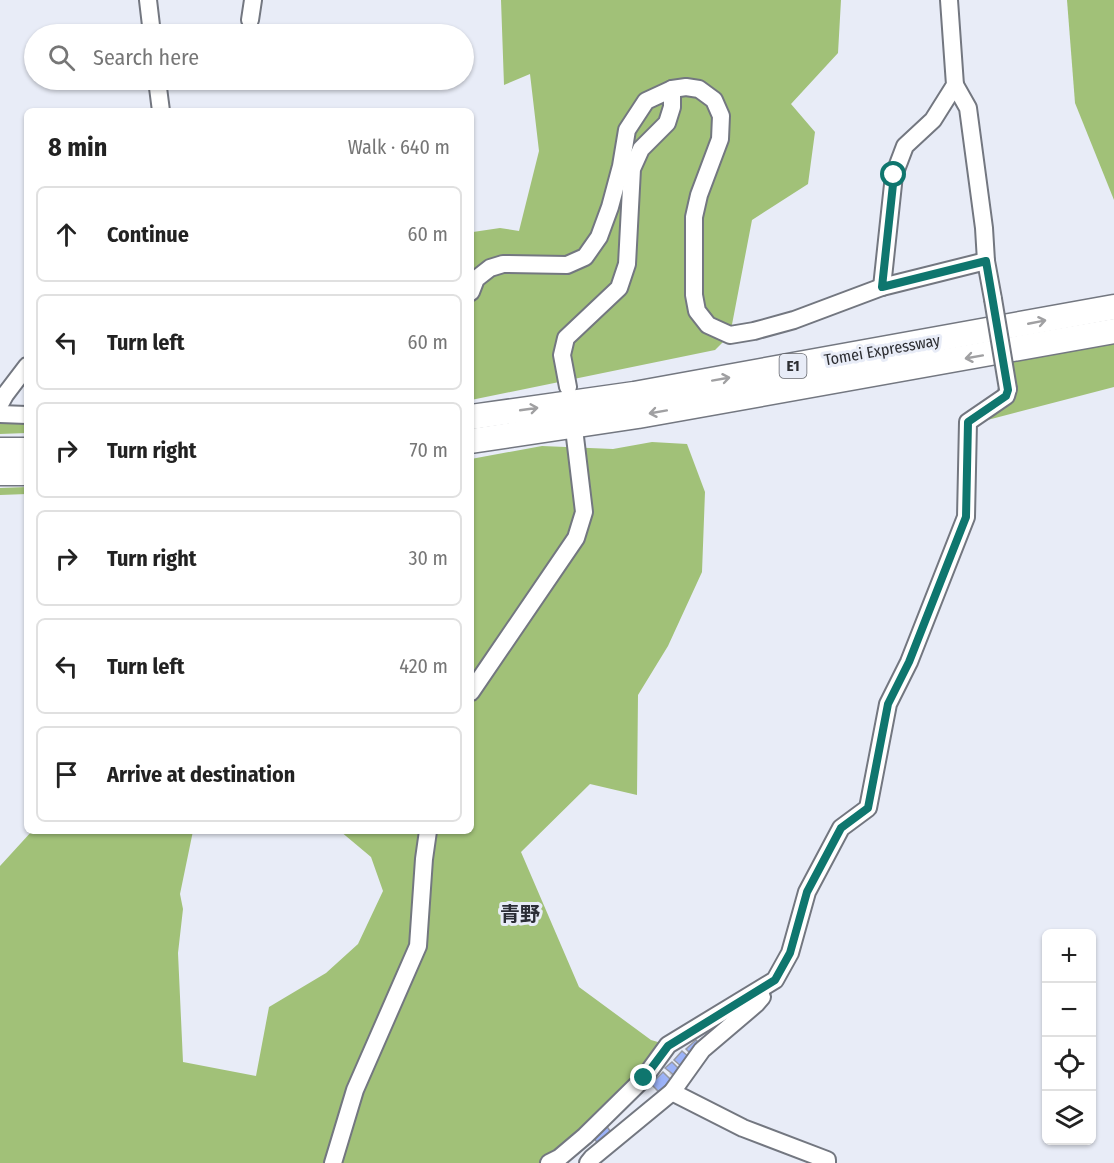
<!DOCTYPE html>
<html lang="en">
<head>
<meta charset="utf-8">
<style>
	:root { --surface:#fff; --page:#f2f2f2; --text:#222; --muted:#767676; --line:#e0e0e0 }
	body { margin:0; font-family:"Fira Sans Condensed","Noto Sans JP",sans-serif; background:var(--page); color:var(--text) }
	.controls { position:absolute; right:18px; bottom:18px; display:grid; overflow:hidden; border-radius:9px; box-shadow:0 2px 4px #0004 }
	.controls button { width:54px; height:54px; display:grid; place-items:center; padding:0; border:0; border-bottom:2px solid var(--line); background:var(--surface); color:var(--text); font:30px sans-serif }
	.stop { position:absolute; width:18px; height:18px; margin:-14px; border:4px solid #0f766e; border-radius:50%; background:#fff }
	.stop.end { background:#0f766e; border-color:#fff; box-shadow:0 2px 6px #0008 }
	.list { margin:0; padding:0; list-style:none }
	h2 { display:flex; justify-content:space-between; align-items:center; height:78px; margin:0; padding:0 24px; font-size:26px }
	h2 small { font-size:20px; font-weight:400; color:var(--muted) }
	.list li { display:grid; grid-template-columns:39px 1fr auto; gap:18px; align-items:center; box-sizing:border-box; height:96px; margin:0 12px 12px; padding:0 12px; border:2px solid var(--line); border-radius:9px }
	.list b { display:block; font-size:22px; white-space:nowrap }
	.list em { font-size:20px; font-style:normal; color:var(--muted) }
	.icon { flex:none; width:33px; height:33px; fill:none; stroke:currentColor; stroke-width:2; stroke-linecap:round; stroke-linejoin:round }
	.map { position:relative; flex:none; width:1114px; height:1163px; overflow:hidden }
	.search { position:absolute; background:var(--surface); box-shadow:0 2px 4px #0004; left:24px; top:24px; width:450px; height:66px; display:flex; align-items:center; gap:15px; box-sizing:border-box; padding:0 21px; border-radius:33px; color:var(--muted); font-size:22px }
	.panel { position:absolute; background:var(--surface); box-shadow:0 2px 4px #0004; left:24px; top:108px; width:450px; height:726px; border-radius:9px }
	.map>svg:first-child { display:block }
</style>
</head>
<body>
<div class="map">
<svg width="1114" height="1163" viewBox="0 0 1114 1163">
	<defs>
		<filter id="shadow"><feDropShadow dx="5.5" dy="5.5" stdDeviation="0" flood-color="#0004"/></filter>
	</defs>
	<rect width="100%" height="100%" fill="#e8ecf7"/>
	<g fill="#a1c178">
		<path d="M501 0H841L838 53 791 104 815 132 808 184 752 220 730 335 715 350 471 400V235L473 232 500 228 519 231 539 151 530 74 504 85Z"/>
		<path d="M1067 0H1114V200L1075 103Z"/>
		<path d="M1114 344V387L976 423 1014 381 1012 362Z"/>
		<path d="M27 421V433L0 434V422Z"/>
		<path d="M652 442 687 444 705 492 702 572 668 646 638 695 637 795 590 784 521 852 579 987 651 1040 668 1045 552 1163H0V866L32 831H193L180 894 183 909 178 953 183 1062 256 1076 269 1007 326 973 358 944 383 891 371 857 340 831H471V459L542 446 613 449Z"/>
		<path d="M27 487V494L0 495V488Z"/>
	</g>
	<g fill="#9cb3f9" stroke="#979aa4" stroke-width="1.5" filter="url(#shadow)">
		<path d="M696 1040 702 1046 692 1055 686 1049Z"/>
		<path d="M682 1051 690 1058 682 1067 674 1060Z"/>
		<path d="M672 1062 680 1070 674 1075 665 1068Z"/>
		<path d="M663 1072 671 1080 659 1092 651 1084Z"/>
		<path d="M606 1125 612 1134 598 1144 592 1135Z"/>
	</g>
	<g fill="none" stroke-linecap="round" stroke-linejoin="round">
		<defs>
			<g id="minor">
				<path d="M148 0 152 34"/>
				<path d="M250 20 253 0"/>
				<path d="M157 80 161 111"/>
				<path d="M955 85 968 108 984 228 986 261 993 299"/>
				<path d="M882 287 894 175 905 146 933 120 955 85 949 0"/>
				<path d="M471 292 476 279 490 268 503 264 567 265 585 257 599 237 610 207 621 166 627 130 646 101 672 89 686 87 699 89 714 100 721 116 720 139 699 195 694 217V295L697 311 708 325 730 335 754 331 794 320 882 287 986 261"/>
				<path d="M568 387 562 355 566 338 619 288 627 264 632 169 641 149 667 123 672 107V89"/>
				<path d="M0 404 5 395 27 366"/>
				<path d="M0 414 27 415"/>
				<path d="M471 692 576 538 584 512 575 437"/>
				<path d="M672 1092 743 1128 827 1160V1163"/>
				<path d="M333 1163 355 1090 418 946 424 859 428 831"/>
				<path d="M549 1163 559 1158 585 1136 644 1078 668 1045 775 980 790 953 807 892 841 828 868 808 888 704 909 662 966 517 968 422 1006 396 1008 389"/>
				<path d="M588 1163 592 1158 672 1092 702 1050 756 1004 762 997"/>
			</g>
			<g id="highway">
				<path d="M471 417 634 394 1114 307"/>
				<path d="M471 441 638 416 1114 331"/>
				<path d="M0 450H27"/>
				<path d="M0 473H27"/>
			</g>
		</defs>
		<use href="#minor" stroke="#737780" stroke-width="20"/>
		<use href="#highway" stroke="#737780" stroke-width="27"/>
		<use href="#minor" stroke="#fff" stroke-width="16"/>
		<use href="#highway" stroke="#fff" stroke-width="24"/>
		<defs>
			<path id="minor-bridge" d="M993 299 1008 389"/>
		</defs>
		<use href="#minor-bridge" stroke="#737780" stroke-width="20" stroke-linecap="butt"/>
		<use href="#minor-bridge" stroke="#fff" stroke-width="16"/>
	</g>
	<defs><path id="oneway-shaft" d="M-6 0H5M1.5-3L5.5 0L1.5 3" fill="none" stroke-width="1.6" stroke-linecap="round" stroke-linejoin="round" transform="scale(1.5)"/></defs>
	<g stroke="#a0a0a2">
		<use href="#oneway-shaft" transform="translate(1037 322) rotate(-11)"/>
		<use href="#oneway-shaft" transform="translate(974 357) rotate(170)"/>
		<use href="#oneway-shaft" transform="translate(721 379) rotate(-10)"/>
		<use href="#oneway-shaft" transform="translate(529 409) rotate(-8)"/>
		<use href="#oneway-shaft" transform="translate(658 412) rotate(170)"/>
	</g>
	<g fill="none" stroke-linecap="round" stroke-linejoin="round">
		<path stroke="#0f766e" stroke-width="8" d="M644 1078 668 1046 775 980 790 953 807 892 841 828 868 808 888 704 909 662 966 517 968 422 1006 396 1008 390 986 261 882 287 894 175"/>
	</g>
	<g text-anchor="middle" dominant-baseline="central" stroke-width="6" stroke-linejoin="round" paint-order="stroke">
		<rect fill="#e8ecf7" stroke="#64666c" stroke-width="1.5" x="779.5" y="354" width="27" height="24" rx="4.5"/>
		<g font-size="15" font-weight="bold" fill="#2c2d31">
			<text x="793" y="366">E1</text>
		</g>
		<g font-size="16" fill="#2c2d31" stroke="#e8ecf7">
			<text transform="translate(882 350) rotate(-10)">Tomei Expressway</text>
		</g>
		<g font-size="20" font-weight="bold" fill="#2b2d36" stroke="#e8ecf7">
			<text x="520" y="914">青野</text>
		</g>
	</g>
</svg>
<div class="controls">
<button>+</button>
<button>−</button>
<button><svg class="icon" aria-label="locate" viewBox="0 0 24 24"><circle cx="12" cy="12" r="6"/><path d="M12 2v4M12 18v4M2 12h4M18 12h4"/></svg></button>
<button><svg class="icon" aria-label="layers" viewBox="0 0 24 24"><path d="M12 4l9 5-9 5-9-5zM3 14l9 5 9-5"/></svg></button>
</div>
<div class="stop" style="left:894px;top:175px"></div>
<div class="stop end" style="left:644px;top:1078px"></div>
<div class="search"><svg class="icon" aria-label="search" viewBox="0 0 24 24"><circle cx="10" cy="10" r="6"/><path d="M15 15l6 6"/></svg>Search here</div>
<section class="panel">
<h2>8 min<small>Walk · 640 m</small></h2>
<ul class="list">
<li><svg class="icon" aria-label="ahead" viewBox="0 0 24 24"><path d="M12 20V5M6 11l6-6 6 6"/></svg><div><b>Continue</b></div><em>60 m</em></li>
<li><svg class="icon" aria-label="left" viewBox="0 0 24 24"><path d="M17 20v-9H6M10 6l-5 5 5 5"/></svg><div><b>Turn left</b></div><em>60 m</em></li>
<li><svg class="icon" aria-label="right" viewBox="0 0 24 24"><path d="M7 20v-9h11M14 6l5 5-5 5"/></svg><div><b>Turn right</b></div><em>70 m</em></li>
<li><svg class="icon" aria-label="right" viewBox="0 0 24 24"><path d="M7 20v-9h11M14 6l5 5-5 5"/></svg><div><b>Turn right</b></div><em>30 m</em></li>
<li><svg class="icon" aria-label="left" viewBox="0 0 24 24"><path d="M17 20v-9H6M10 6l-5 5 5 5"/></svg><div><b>Turn left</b></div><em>420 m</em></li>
<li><svg class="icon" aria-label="arrive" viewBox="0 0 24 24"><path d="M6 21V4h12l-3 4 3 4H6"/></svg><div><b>Arrive at destination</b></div></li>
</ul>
</section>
</div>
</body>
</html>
